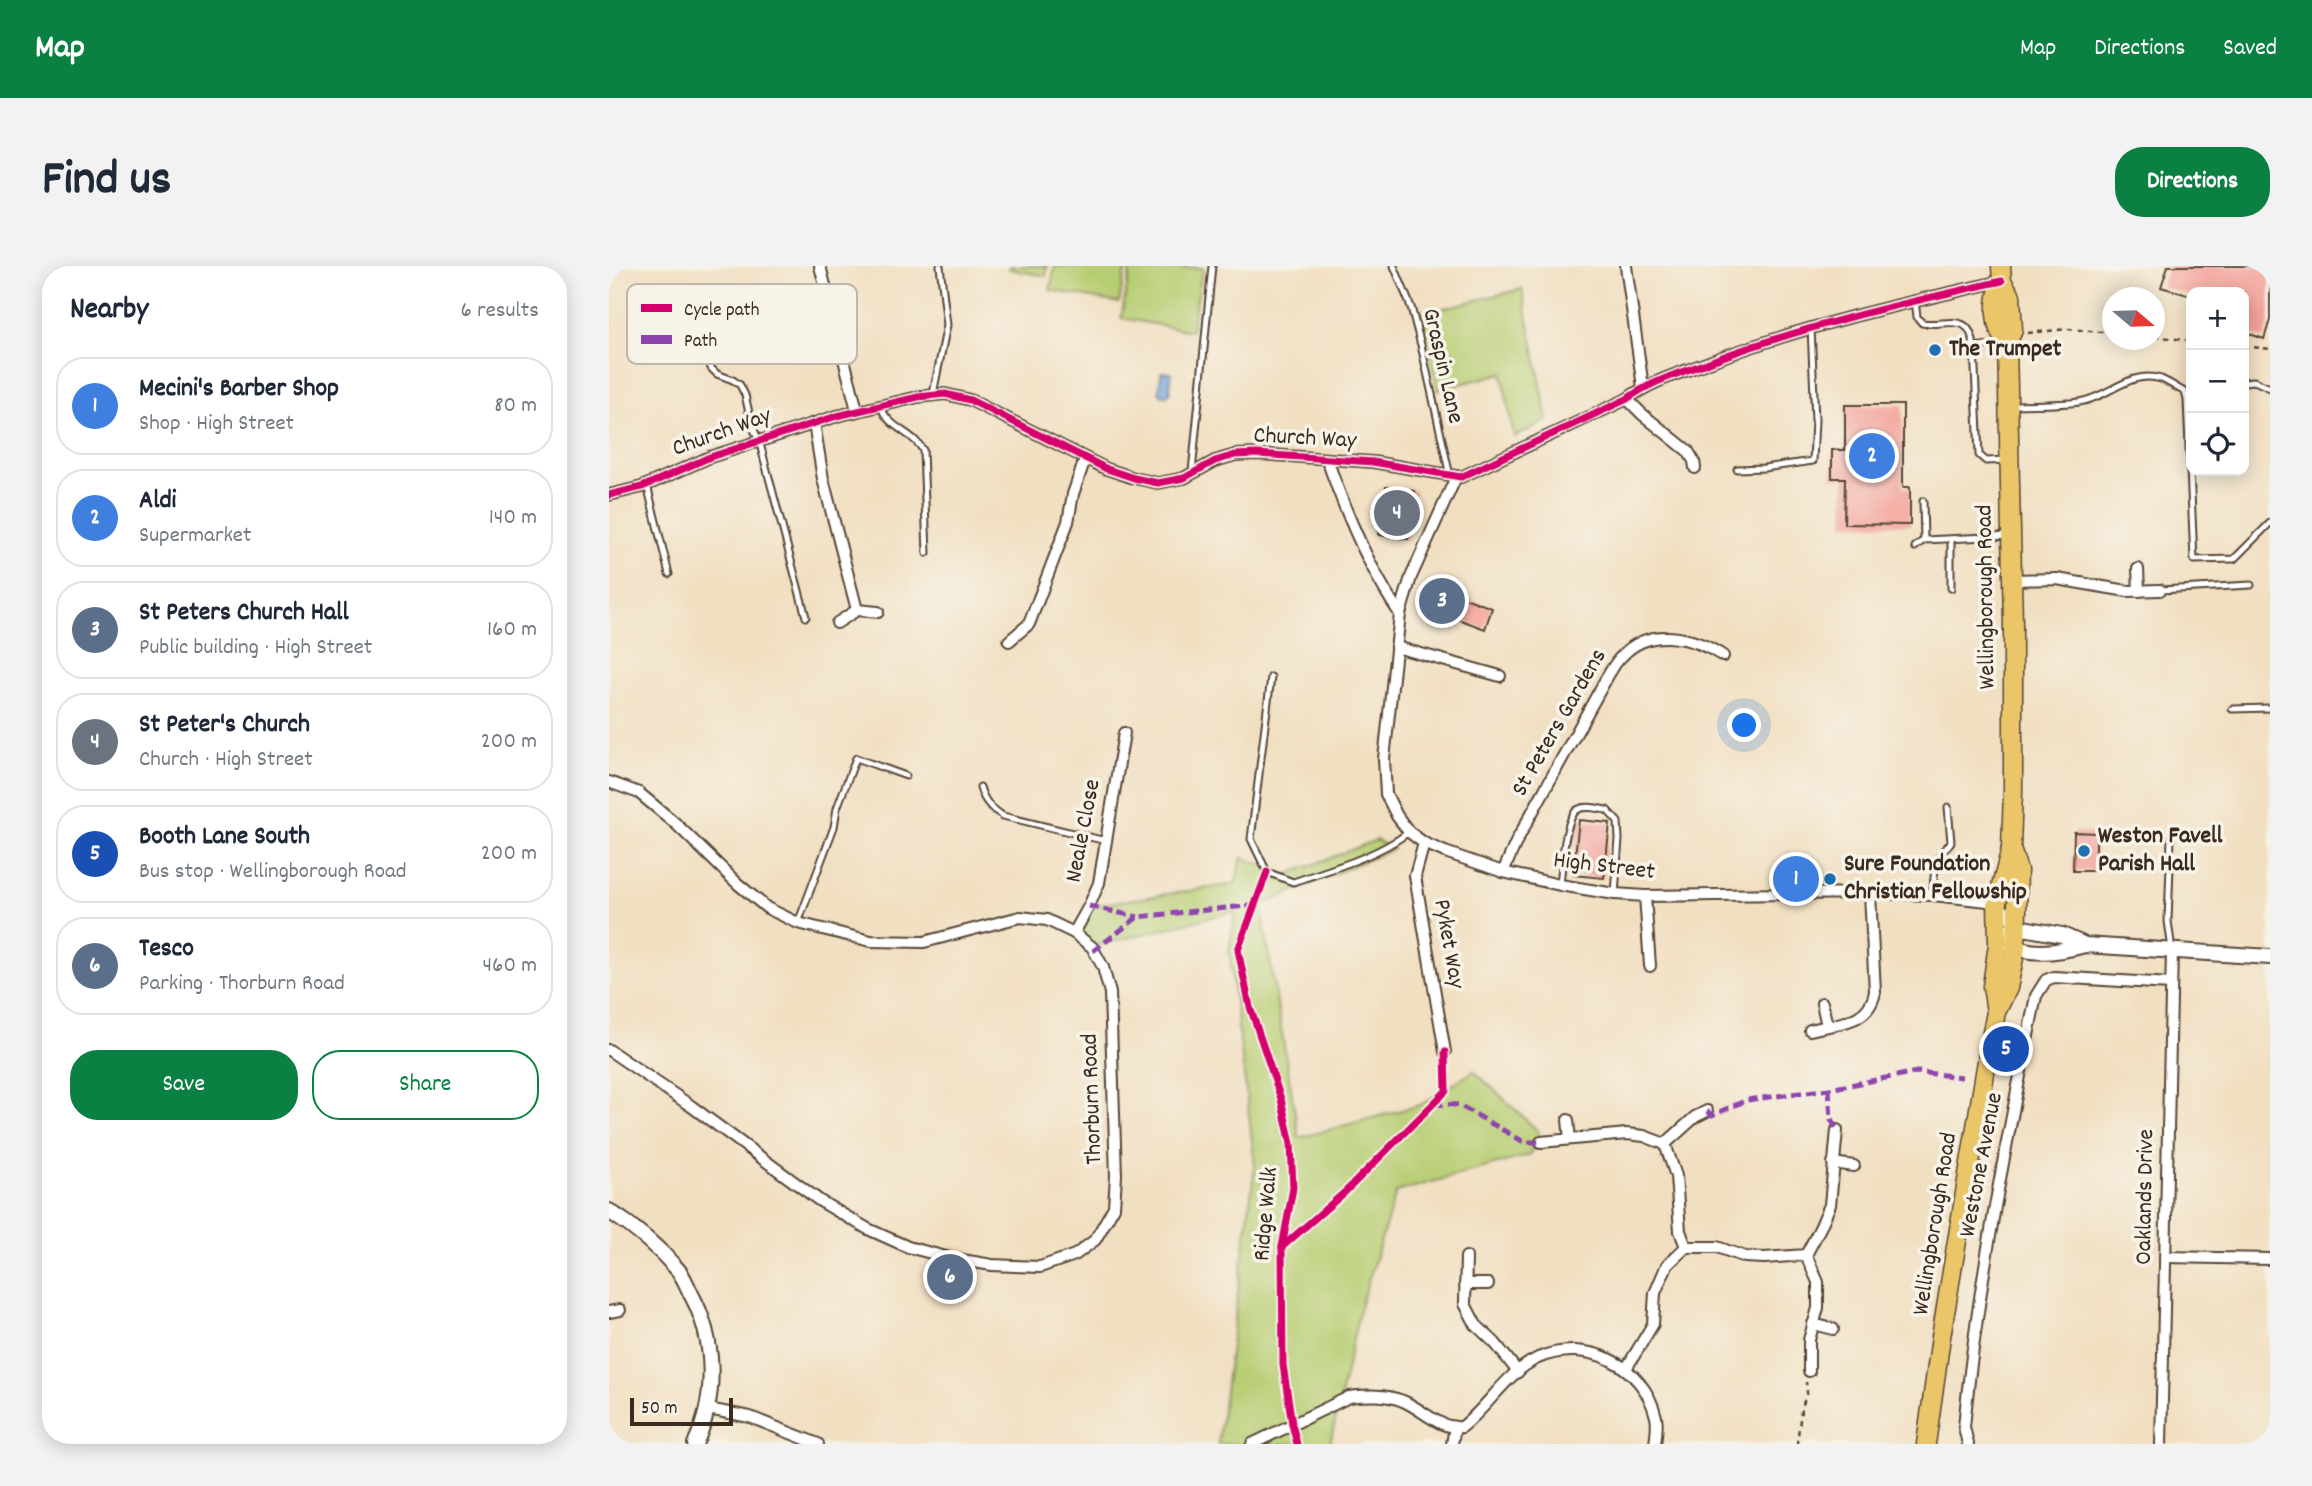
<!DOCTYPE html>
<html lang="en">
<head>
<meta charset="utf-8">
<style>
	:root { --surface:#fff; --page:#f2f2f3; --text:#1f2937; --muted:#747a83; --line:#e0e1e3; --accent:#0b8043 }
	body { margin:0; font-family:Dekko,sans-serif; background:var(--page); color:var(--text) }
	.controls { position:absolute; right:21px; top:21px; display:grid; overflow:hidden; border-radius:14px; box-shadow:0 4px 18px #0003 }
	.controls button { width:63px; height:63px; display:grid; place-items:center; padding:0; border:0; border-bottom:2px solid var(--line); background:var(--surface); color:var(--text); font:35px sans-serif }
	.compass { position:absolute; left:1493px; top:21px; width:63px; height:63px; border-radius:50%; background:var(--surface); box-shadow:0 4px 18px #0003; rotate:109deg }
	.scale { position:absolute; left:21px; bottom:18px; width:103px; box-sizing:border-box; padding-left:7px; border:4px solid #3b2a1e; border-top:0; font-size:19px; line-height:24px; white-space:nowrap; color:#3b2a1e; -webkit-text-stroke:5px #f7f3e8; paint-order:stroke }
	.you { position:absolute; left:1136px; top:460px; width:24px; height:24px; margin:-18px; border:5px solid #fff; border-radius:50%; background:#1a73e8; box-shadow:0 0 0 10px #1a73e833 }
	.badge { display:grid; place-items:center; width:46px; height:46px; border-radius:50%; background:var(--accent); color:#fff; font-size:23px; font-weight:700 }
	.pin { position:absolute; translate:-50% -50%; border:4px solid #fff; box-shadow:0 2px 7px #0006 }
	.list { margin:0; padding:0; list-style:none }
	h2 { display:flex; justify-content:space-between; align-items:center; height:91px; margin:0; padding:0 28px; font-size:30px }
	h2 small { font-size:23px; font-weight:400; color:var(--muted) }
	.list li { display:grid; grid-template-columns:46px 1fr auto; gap:21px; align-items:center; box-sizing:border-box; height:98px; margin:0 14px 14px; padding:0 14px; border:2px solid var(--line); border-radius:28px }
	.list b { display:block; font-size:26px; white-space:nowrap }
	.list p { margin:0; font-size:23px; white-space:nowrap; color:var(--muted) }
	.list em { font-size:23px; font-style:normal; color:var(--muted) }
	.actions { display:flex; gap:14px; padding:21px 28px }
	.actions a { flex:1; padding:16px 0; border:2px solid var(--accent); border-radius:28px; text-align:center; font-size:24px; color:var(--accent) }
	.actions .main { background:var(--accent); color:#fff }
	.icon { flex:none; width:38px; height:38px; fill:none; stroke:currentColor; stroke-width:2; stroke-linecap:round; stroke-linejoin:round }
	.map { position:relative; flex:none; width:1661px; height:1178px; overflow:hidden; border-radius:28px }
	header { display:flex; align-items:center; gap:42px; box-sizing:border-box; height:98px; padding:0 35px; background:var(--accent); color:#fff }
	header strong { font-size:33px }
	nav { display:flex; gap:38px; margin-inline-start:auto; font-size:24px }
	.intro { display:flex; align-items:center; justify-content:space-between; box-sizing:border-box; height:168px; padding:0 42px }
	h1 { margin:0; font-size:49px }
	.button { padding:18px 32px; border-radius:28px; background:var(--accent); color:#fff; font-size:24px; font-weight:700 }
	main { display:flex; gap:42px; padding:0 42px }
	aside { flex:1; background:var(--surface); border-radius:28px; box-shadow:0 4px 18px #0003 }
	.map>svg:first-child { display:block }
</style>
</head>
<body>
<header>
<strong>Map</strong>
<nav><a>Map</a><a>Directions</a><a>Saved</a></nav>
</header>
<div class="intro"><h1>Find us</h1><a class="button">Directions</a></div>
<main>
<aside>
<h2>Nearby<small>6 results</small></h2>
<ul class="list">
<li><span class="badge" style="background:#3f7fe0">1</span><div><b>Mecini's Barber Shop</b><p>Shop · High Street</p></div><em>80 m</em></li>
<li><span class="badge" style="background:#3f7fe0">2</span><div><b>Aldi</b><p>Supermarket</p></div><em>140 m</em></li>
<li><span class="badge" style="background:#5c6f8a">3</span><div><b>St Peters Church Hall</b><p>Public building · High Street</p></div><em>160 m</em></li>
<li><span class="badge" style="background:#6b7280">4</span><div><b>St Peter's Church</b><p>Church · High Street</p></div><em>200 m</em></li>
<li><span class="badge" style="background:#1a4fb4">5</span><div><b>Booth Lane South</b><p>Bus stop · Wellingborough Road</p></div><em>200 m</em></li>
<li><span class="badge" style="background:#5c6f8a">6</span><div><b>Tesco</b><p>Parking · Thorburn Road</p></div><em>460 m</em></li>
</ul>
<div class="actions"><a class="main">Save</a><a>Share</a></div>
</aside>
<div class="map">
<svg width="1661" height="1178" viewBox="0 0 1661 1178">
	<rect width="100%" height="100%" fill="#f7f3e8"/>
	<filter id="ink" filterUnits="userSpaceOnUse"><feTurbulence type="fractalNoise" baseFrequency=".0143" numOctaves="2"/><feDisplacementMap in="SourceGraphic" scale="14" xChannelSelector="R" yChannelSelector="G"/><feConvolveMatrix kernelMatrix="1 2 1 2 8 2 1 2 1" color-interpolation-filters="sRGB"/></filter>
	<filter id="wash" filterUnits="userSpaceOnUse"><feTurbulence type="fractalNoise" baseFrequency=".00686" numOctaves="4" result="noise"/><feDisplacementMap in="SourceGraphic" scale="28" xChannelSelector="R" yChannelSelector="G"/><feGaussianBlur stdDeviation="1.57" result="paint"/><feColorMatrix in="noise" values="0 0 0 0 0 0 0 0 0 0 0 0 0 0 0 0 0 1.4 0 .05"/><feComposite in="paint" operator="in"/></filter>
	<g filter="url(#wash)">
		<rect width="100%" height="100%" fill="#f1dfc1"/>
		<g fill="#b7cd72" stroke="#797c48" stroke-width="2">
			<path d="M401 0H438L437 10 400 3Z"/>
			<path d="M446 0H517L510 37 441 24Z"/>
			<path d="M522 0 594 2 582 65 512 52Z"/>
			<path d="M913 23 939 154 905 171 893 107 829 124 810 48Z"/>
			<path d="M767 574 784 583 652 639 690 872 811 839 865 805 930 866 921 889 787 926 751 1041 721 1178H609L646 899 620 685 626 645 483 681 465 667 480 640 626 618 633 591 677 609Z"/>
		</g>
		<path fill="#74a3dd" stroke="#58667e" stroke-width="2" d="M552 106 563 107 560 128 556 130 550 127Z"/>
		<g id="blocks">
			<g fill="#f39c94">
				<path d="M1559 0H1661V54L1655 73 1635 66V26H1582V30L1552 21Z"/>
				<path d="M1236 139H1294V221H1301V259L1235 258 1236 212H1223V184H1236Z"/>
				<path d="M777 221 806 225 799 273 770 269Z"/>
				<path d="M829 322 883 342 876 363 838 349 837 352 822 347 824 339 822 338Z"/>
				<path d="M970 554 1001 557 995 612 964 609Z"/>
				<path d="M1465 566 1487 567V605H1464Z"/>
			</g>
		</g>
	</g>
	<g filter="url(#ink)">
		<use href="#blocks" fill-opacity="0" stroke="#564536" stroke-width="2"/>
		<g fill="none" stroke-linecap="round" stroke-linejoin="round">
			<defs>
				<g id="service">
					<path d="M785 0 802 41 812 79 841 210"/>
					<path d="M1306 34 1308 51 1313 57C1337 61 1361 44 1365 81L1370 189 1377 195 1398 194"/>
					<path d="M1365 81 1393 78"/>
					<path d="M96 85 102 102 108 108 124 114 131 119 136 129 143 160 150 174 197 351"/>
					<path d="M1635 116 1645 115 1661 122"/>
					<path d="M324 128 338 59 331 0"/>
					<path d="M271 139C280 164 302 164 314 184L318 287"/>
					<path d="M1404 139C1425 138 1448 139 1470 136 1499 132 1521 103 1552 113 1560 116 1568 122 1576 126L1578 134 1585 294 1625 293 1661 257"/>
					<path d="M1128 203 1155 202 1204 195 1206 154 1202 61"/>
					<path d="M583 206 603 0"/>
					<path d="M38 219 60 308"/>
					<path d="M1314 235 1315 274 1399 270"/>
					<path d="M1306 281 1315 274"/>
					<path d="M1342 322V274"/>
					<path d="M1551 324 1642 319"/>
					<path d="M662 411 642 573 658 606 684 616C722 603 767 591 800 566"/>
					<path d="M1623 443 1661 442"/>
					<path d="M371 521C375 536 382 542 394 550L497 575"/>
					<path d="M1562 572 1559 655 1563 684"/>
					<path d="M951 619C953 603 955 549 970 543 978 539 990 543 998 544L1009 556 1010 573 1006 628"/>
					<path d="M1324 629C1325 604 1324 596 1342 576L1339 541"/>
					<path d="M189 657 225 561 228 542 247 492 297 510"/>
				</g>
				<g id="minor">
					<path d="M211 0 248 144"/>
					<path d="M1017 0 1034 121"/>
					<path d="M1018 133 1033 148 1079 185 1085 195 1086 202"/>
					<path d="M205 157 214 213 248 344 269 346"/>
					<path d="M718 193C737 248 759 301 791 348"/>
					<path d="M847 211 802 311 791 348 775 493 777 528 788 550 800 566 815 577 836 586 894 606 951 619 1006 628 1036 630 1261 627 1324 629 1388 636 1408 661"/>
					<path d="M0 229 33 221 101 191 228 150 309 131 336 128 361 134 498 203 525 212 549 217 575 212 606 195 626 189 648 188 764 196 852 211 1018 133C1042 115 1072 107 1100 96 1197 59 1292 38 1393 15"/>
					<path d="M1529 303 1530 325"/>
					<path d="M1403 314 1448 313 1518 325 1551 324"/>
					<path d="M228 357 248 344"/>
					<path d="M400 375 420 358 459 256 464 228 476 193"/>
					<path d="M787 381 891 410"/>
					<path d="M0 516 30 527 65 556 129 618 158 642 189 657 262 675 315 676 411 651 438 654 465 667 483 681 494 701 501 727 507 909 505 941 486 974 466 989 431 1001 383 999 341 992 299 981 259 963 211 935 82 840 0 784"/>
					<path d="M815 577 806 610 836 786"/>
					<path d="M894 606 908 574 997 413C1002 405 1006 396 1013 390 1040 360 1084 370 1114 390"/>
					<path d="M1036 630 1041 700"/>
					<path d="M465 667 480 640 490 617 515 467"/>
					<path d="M1213 737 1218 760"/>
					<path d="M1201 764C1228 757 1260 758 1266 726L1261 627"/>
					<path d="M959 854 961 873"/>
					<path d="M932 876 1018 868 1035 870 1056 878 1067 910 1071 965 1077 981 1058 999 1046 1027 1044 1058 1017 1103"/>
					<path d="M1056 878 1086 851 1098 845"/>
					<path d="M1224 897 1245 900"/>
					<path d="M1077 981H1108L1136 991 1155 992 1197 989 1211 962 1221 939 1228 864"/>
					<path d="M1197 989 1209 1016V1042L1200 1074V1105"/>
					<path d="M857 991 856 1038 867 1059 886 1077 909 1106"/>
					<path d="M1556 991 1661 993"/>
					<path d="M856 1018H879"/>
					<path d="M0 1046 11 1044"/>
					<path d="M1204 1058 1224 1063"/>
					<path d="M99 1143 141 1151 209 1178"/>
					<path d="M643 1178 740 1131C759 1129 776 1128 794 1135 815 1144 829 1163 853 1161 880 1140 897 1107 929 1092 978 1071 1035 1099 1047 1151 1049 1159 1047 1170 1046 1178"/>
					<path d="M843 1178 846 1161"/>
					<path d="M1359 1178 1355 1161C1369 1015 1398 873 1427 730L1437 714 1445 711 1562 718"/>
					<path d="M1552 1178 1563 685"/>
				</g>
				<g id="tertiary">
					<path d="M1389 668 1409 661 1453 669 1476 679 1661 691"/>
					<path d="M1400 677C1420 692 1454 685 1476 679"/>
					<path d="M0 945C25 961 50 982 69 1004 75 1011 78 1020 82 1028 107 1074 108 1131 86 1178"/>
				</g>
				<g id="primary">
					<path d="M1393 15C1384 35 1384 60 1398 78"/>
					<path d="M1387 746 1383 720 1389 678 1388 636 1402 583 1404 524V358L1398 78 1404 64 1402 30 1393 15 1392 0"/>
					<path d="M1317 1178 1332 1071 1381 777 1387 746 1399 722 1407 682 1409 604 1402 583"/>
				</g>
			</defs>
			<use href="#service" stroke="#564536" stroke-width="9"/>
			<use href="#minor" stroke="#564536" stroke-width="14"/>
			<use href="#tertiary" stroke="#564536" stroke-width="18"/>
			<use href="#primary" stroke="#564536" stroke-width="21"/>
			<g stroke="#564536" stroke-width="2.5" stroke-dasharray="5 5" stroke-linecap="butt">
				<path d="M1419 67 1459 63 1504 67"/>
				<path d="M1546 70 1582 75"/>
				<path d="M1635 80 1661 83"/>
				<path d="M1188 1178 1192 1145 1198 1125 1197 1116"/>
			</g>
			<use href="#service" stroke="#fff" stroke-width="5"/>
			<use href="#minor" stroke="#fff" stroke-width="10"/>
			<use href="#tertiary" stroke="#fff" stroke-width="14"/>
			<use href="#primary" stroke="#ebc669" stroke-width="18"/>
			<g stroke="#8e44ad" stroke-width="5" stroke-dasharray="10 5" stroke-linecap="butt">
				<path d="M480 640 529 651"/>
				<path d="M484 685 529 651 646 639"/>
				<path d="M1220 823 1222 853 1228 864"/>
				<path d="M824 838 850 839 915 876H932"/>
				<path d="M1098 845 1103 849 1138 834 1220 823 1308 806 1353 811"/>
			</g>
			<defs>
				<g id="cycleway">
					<path d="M0 229 33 221 101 191 228 150 309 131 336 128 361 134 498 203 525 212 549 217 575 212 606 195 626 189 648 188 764 196 852 211 1018 133C1042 115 1072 107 1100 96 1197 59 1292 38 1393 15"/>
					<path d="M658 606 629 684 641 741 672 833 682 878 684 922 673 981 674 1099 683 1158 688 1178"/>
					<path d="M673 981 736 926 837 825 836 786"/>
				</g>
			</defs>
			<use href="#cycleway" stroke="#f7f3e8" stroke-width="11"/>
			<use href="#cycleway" stroke="#d6006c" stroke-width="7"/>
		</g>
	</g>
	<g fill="#1f6fb2" stroke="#f7f3e8" stroke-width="2.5">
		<circle cx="1326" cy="84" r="7"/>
		<circle cx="1475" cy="585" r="7"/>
		<circle cx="1221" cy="613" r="7"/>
	</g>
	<g text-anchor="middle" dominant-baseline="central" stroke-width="7" stroke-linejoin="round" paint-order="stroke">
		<g font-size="24" font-weight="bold" fill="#3b2a1e" stroke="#f7f3e8" text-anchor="start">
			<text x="1340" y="84">The Trumpet</text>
			<text x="1489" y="571">Weston Favell<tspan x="1489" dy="28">Parish Hall</tspan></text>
			<text x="1235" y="599">Sure Foundation<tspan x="1235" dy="28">Christian Fellowship</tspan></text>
		</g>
		<g font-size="24" fill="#3b2a1e" stroke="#f7f3e8">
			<text transform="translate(833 100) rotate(77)">Graspin Lane</text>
			<text transform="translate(113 167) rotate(-20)">Church Way</text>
			<text transform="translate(696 173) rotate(3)">Church Way</text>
			<text transform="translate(1378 331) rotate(-91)">Wellingborough Road</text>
			<text transform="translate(951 457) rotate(-60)">St Peters Gardens</text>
			<text transform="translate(475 565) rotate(-79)">Neale Close</text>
			<text transform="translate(995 601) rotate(7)">High Street</text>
			<text transform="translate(839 678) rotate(80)">Pyket Way</text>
			<text transform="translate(484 833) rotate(-92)">Thorburn Road</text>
			<text transform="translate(1373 899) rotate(-79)">Westone Avenue</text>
			<text transform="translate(1537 931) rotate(-89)">Oaklands Drive</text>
			<text transform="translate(658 948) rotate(-85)">Ridge Walk</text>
			<text transform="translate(1327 958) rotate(-81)">Wellingborough Road</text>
		</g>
	</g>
	<rect x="18" y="18" width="230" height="80" rx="10" fill="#f7f3e8" stroke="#bfb7ab" stroke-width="2"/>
	<rect x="32" y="38" width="31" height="8" fill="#d6006c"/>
	<rect x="32" y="69" width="31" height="9" fill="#8e44ad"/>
	<g font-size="19" fill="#3b2a1e">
		<text x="75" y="49">Cycle path</text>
		<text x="75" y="80">Path</text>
	</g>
</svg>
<div class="controls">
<button>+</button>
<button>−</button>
<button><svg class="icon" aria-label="locate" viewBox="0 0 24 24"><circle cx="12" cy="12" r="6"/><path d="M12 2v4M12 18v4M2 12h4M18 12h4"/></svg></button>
</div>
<svg class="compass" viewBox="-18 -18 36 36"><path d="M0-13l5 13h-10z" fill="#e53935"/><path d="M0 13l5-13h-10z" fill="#747a83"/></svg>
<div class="scale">50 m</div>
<div class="you"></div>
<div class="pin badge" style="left:1187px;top:613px;background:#3f7fe0">1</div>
<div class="pin badge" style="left:1263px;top:190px;background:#3f7fe0">2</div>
<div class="pin badge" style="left:833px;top:335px;background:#5c6f8a">3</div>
<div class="pin badge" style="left:788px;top:247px;background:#6b7280">4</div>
<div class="pin badge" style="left:1397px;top:783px;background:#1a4fb4">5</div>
<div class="pin badge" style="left:341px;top:1011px;background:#5c6f8a">6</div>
</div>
</main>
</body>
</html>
